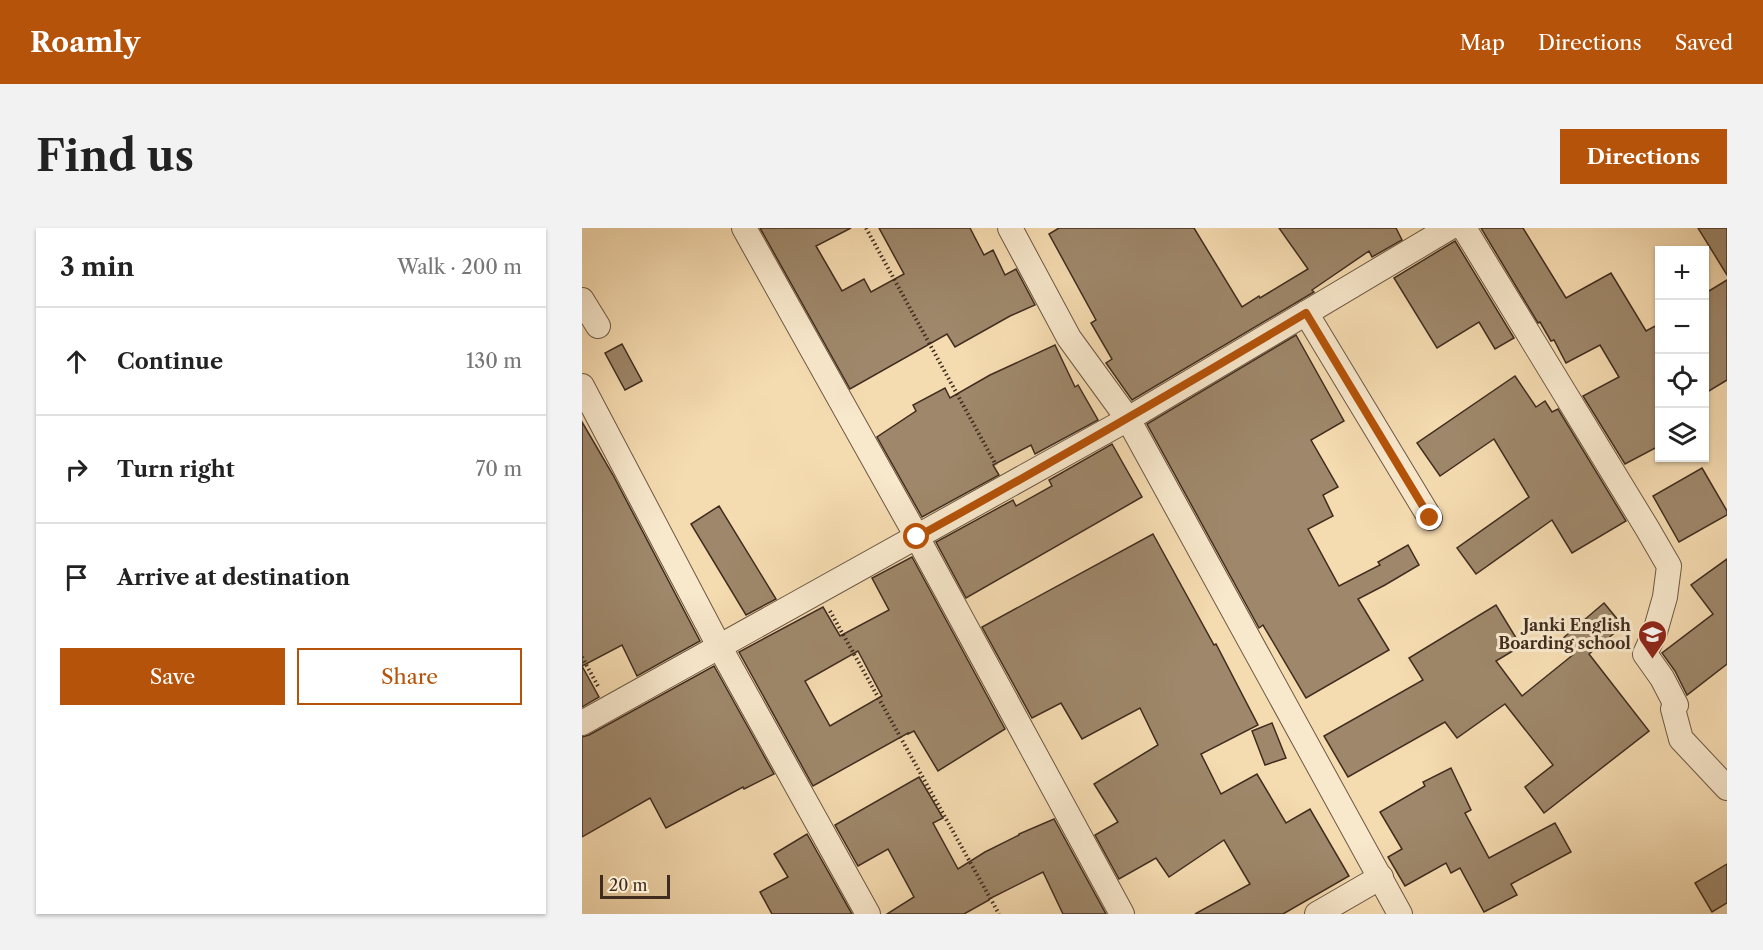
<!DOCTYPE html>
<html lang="en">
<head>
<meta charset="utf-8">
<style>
	:root { --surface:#fff; --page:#f2f2f2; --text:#222; --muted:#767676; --line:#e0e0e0; --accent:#b45309 }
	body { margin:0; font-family:"Libre Caslon Text",serif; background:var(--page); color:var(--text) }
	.controls { position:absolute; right:18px; top:18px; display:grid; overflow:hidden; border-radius:0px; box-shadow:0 2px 4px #0004 }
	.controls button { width:54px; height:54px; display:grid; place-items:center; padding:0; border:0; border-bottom:2px solid var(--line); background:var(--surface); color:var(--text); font:30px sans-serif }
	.scale { position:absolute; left:18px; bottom:15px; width:70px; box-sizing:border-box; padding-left:6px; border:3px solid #402c1f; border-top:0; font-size:16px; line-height:21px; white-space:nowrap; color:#402c1f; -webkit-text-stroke:4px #f8e8cc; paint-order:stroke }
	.stop { position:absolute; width:18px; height:18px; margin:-14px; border:4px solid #b45309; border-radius:50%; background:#fff }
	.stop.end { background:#b45309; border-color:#fff; box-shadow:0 2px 6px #0008 }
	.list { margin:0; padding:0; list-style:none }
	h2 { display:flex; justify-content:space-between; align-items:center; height:78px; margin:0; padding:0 24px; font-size:26px }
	h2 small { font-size:20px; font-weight:400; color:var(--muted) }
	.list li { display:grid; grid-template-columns:39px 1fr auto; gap:18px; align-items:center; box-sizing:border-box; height:108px; padding:0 24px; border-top:2px solid var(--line) }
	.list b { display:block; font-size:22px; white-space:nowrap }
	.list em { font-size:20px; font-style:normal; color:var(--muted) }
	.actions { display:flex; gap:12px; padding:18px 24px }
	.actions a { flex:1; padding:14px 0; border:2px solid var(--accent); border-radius:0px; text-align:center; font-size:21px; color:var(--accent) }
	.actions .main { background:var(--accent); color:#fff }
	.icon { flex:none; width:33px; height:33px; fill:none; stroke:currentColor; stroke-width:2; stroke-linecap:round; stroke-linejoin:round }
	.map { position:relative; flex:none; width:1145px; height:686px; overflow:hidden; border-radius:0px }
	header { display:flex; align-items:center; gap:36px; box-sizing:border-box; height:84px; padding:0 30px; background:var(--accent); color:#fff }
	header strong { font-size:28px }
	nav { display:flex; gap:33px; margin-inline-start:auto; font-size:21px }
	.intro { display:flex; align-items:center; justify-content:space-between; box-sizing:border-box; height:144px; padding:0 36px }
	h1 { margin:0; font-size:42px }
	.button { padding:15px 27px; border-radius:0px; background:var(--accent); color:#fff; font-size:21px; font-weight:700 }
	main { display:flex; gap:36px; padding:0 36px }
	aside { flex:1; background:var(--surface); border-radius:0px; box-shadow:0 2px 4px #0004 }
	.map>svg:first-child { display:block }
</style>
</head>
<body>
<header>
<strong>Roamly</strong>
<nav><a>Map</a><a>Directions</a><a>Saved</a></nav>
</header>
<div class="intro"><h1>Find us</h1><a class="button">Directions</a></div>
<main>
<aside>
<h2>3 min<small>Walk · 200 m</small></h2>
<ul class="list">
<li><svg class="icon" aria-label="ahead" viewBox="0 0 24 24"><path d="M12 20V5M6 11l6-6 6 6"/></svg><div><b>Continue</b></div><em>130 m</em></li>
<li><svg class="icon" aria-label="right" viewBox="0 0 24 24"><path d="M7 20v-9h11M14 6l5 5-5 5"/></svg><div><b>Turn right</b></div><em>70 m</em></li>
<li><svg class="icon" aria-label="arrive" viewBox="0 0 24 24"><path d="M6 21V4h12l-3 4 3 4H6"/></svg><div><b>Arrive at destination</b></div></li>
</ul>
<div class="actions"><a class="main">Save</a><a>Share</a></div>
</aside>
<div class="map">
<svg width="1145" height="686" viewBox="0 0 1145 686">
	<rect width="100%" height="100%" fill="#f5dbb0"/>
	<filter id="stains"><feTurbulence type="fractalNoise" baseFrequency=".00333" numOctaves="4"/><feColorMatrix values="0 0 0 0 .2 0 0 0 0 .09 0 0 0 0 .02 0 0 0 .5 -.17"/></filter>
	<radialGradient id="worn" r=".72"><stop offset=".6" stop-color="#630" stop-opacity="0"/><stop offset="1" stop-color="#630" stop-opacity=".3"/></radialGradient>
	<g fill="#9e876a" stroke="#402c1f" stroke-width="1.5" fill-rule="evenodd">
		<path d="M178 0H269L234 18 260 63 282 51 289 64 322 46 297 0H388L402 27 411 22 423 47 434 41 453 77 428 88 373 119 365 106 268 161Z"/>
		<path d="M477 0H612L660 79 677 68 678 70 726 41 697 0H814L820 12 790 29 787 23 730 62 732 64 550 172 524 135 530 131 509 95 514 92 467 6Z"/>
		<path d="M899 0H941L984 70 1029 45 1064 103 1077 96V218L1043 236 1001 168 1037 149 1018 117 984 135 972 112 969 113 958 94 956 95Z"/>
		<path d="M1116 0H1145V47Z"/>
		<path d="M873 13 932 110 913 121 897 94 855 120 812 50Z"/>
		<path d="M1145 52V152L1122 166V66Z"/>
		<path d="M714 107 762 193 729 212 756 259 741 267 751 288 726 301 757 358 798 337 796 334 826 317 837 337 803 357 776 371 807 422 724 470 681 397 677 400 565 196Z"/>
		<path d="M40 116 60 153 43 162 23 125Z"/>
		<path d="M473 117 493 159 496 157 516 192 453 226 449 217 411 237 417 247 340 289 295 209 334 183 331 177 363 160 368 170 408 147Z"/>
		<path d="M933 148 954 179 963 173 970 184 976 181 1044 293 990 325 970 292 894 346 875 320 947 269 912 211 858 248 835 215Z"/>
		<path d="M0 194 31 247 118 413 55 448 40 417 0 438 17 469 0 479Z"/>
		<path d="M530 216 560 269 384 370 354 314 431 272 434 278 470 258 467 252Z"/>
		<path d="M1120 240 1145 283V287L1097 314 1071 268Z"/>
		<path d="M137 278 194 371 164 387 109 296Z"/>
		<path d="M571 306 632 417 634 416 676 497 619 526 639 566 675 546 704 595 728 581 767 648 701 686H613L668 656 642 612 587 649 574 630 537 651 513 607 536 594 512 556 576 517 558 480 500 511 479 475 450 490 400 399Z"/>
		<path d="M330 329 423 501 356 543 332 503 326 506V505L231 558 157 424 241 379 258 408 307 382 290 350ZM276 423 300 468 248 498 223 453Z"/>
		<path d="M1145 331V436L1105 467 1093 443 1080 425 1131 386 1109 357Z"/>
		<path d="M1022 375 1041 398 1007 426 1067 503 962 585 943 559 971 537 923 476 875 510 863 494 766 549 742 508 841 452 827 430 914 377 939 418 914 433 940 468 992 426 980 411Z"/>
		<path d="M132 438 192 546 162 561 161 559 84 600 68 570 0 609V509L7 507Z"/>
		<path d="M690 495 704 530 683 537 670 503Z"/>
		<path d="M869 540 889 582 883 585 907 630 973 595 989 624 929 656 935 667 902 684 878 640 869 645 864 635 823 658 806 629 820 621 798 584 843 558 841 554Z"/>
		<path d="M337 549 361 590 351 595 376 641 403 624 437 607V606L472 591 524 686H481L461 644 407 671V672L382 686H305L332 669 306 621 276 638 253 597Z"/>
		<path d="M225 606 270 686H190L178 664 206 649 192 626Z"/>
		<path d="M1145 636V675L1130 684 1113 655Z"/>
	</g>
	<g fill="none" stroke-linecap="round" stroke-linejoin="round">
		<defs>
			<g id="minor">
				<path d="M162 0 335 309 540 686"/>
				<path d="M428 0 487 110 546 191 818 686"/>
				<path d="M882 0 1065 300 1087 338 1083 369 1073 404 1063 426 1080 450 1094 477 1091 481 1099 511 1145 560"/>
				<path d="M0 72 16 98"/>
				<path d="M724 85 848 290"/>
				<path d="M0 158 137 418 286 686"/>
				<path d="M0 495 546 191 867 0"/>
				<path d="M735 686 799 649"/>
			</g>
		</defs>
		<use href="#minor" stroke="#6d5843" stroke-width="26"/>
		<g stroke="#402c1f" stroke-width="4" stroke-dasharray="1.5 3" stroke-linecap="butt">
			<path d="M284 0 414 237"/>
			<path d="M248 383 417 686"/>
			<path d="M0 429 17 460"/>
		</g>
		<use href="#minor" stroke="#f8e8cc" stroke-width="24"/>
	</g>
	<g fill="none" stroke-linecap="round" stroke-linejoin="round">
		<path stroke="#b45309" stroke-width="8" d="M335 309C466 237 595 162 724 85L848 290"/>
	</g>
	<defs>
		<symbol id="school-pin" viewBox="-11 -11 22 30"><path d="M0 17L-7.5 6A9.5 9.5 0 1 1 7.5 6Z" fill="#8f2418" stroke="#f8e8cc"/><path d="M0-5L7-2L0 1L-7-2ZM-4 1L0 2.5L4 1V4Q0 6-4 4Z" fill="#fff"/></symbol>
	</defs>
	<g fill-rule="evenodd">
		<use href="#school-pin" x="1054" y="390" width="33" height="45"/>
	</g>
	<g text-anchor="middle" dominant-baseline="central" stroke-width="6" stroke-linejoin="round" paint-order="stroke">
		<g font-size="16" font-weight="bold" fill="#402c1f" stroke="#f8e8cc" text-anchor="end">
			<text x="1049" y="397">Janki English<tspan x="1049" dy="18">Boarding school</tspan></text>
		</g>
	</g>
	<rect width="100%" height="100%" filter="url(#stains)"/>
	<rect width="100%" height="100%" fill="url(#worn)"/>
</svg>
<div class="controls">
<button>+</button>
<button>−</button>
<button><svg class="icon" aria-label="locate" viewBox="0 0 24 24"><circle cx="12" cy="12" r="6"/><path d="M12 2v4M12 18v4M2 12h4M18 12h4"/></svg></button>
<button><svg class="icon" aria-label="layers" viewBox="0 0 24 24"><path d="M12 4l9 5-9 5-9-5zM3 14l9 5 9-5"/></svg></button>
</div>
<div class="scale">20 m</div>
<div class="stop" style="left:335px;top:309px"></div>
<div class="stop end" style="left:848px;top:290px"></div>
</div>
</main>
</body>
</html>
